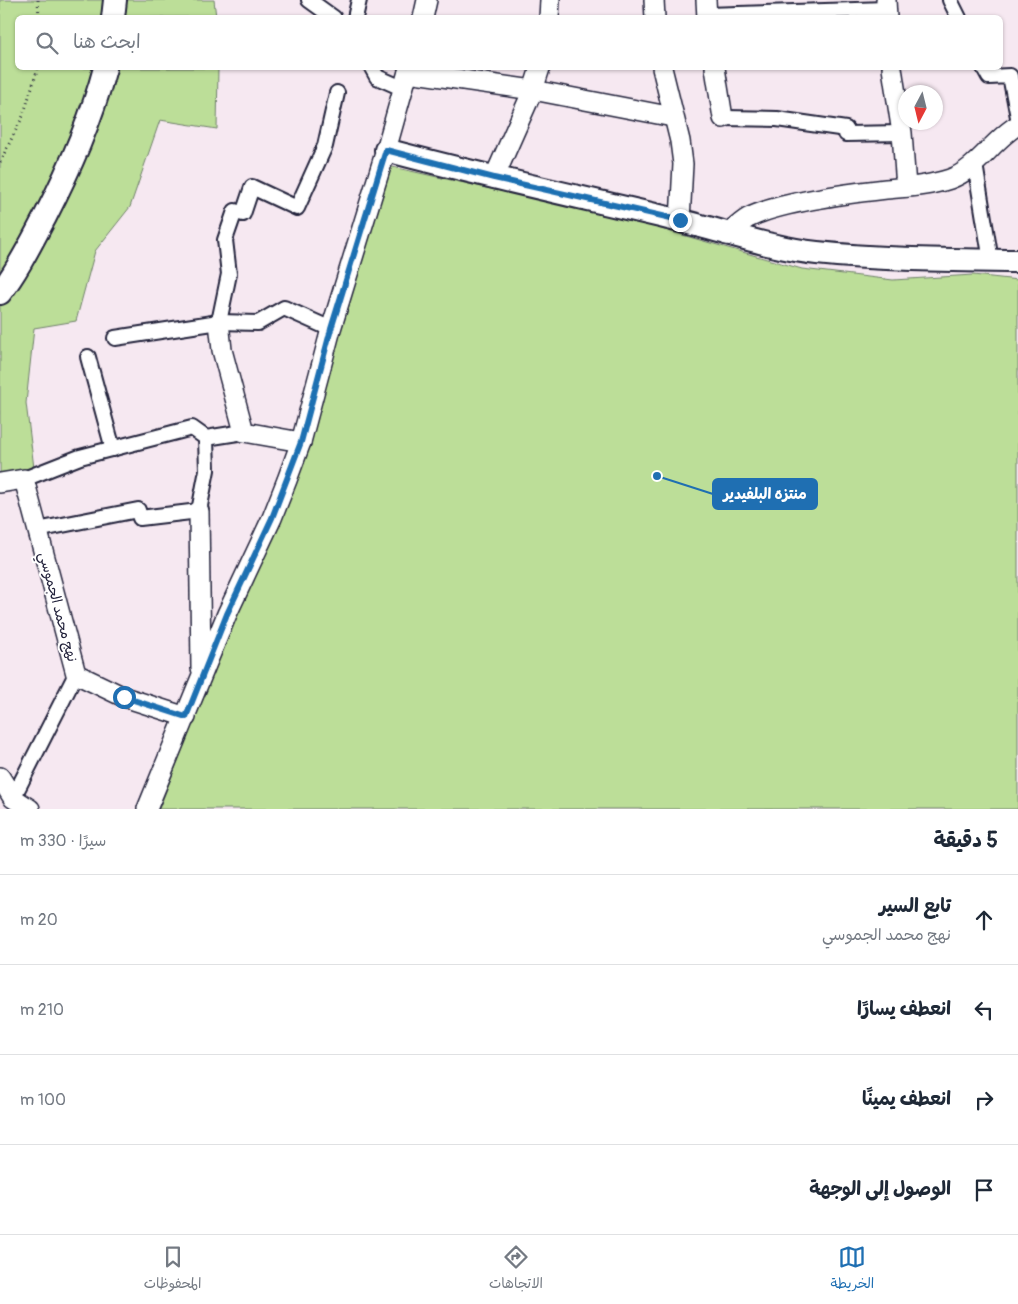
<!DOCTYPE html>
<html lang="ar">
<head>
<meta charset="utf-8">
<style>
	:root { --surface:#fff; --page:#f6f6f7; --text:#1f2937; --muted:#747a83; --line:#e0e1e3; --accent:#1f6fb2 }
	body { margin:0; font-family:Pangolin,"Playpen Sans Arabic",sans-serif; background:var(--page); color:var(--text); direction:rtl }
	.compass { position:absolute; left:898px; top:85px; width:45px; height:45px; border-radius:50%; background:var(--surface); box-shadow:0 1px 4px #0004; rotate:187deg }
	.stop { position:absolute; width:15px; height:15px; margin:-11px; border:4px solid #1f6fb2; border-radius:50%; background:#fff }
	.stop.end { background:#1f6fb2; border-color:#fff; box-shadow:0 1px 5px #0008 }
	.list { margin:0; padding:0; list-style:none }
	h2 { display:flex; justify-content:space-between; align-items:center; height:65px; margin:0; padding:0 20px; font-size:21px }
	h2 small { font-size:16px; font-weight:400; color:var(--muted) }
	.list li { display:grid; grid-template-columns:32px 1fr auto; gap:15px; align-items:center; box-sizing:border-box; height:90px; padding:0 20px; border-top:1px solid var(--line) }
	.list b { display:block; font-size:19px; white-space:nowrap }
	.list p { margin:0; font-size:16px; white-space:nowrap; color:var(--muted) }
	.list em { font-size:16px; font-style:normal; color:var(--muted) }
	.icon { flex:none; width:28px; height:28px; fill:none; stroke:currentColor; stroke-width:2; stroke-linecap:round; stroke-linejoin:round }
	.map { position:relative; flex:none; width:1018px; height:809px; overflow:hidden; direction:ltr }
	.search { position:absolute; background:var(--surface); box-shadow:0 1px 4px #0004; left:15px; right:15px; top:15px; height:55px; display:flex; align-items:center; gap:12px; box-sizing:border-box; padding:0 18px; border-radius:8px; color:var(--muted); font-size:19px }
	.sheet { height:425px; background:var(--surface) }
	nav { display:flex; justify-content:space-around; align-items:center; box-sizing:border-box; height:70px; border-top:1px solid var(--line); background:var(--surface); font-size:14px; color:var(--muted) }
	nav a { display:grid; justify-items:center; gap:2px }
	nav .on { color:var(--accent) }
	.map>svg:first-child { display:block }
</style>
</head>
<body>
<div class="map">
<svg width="1018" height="809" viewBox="0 0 1018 809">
	<rect width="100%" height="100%" fill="#f6e8f1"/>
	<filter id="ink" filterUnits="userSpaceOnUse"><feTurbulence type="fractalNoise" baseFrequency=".02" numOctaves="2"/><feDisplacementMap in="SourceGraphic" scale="10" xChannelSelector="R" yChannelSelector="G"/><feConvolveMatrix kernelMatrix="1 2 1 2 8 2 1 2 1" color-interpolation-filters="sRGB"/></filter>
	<g filter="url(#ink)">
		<g fill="#bcde98" stroke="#6f806a">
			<path d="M0 0H214L216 17 18 18V68H218L217 129 160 120 130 207 95 251 76 321 34 328 26 403 34 468 0 476Z"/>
			<path d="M388 166 626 219 802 269 893 280 973 275 1018 280V809H159L234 618 279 526 313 427 345 311Z"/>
		</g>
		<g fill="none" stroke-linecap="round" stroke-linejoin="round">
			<defs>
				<g id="pedestrian">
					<path d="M309 0 334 18"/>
					<path d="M950 0 959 18"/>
					<path d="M707 15 886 9"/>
					<path d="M355 18 359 0"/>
					<path d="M372 68 377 77 402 88"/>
					<path d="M984 68 989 77 1010 76 1018 117"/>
					<path d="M723 118 777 119 846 129V134L902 133"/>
					<path d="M975 164 991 261"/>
					<path d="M219 322 229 274 225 240 235 211 243 214 252 187 297 208 325 146 337 93"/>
					<path d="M115 338 219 322 258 323 284 308 331 329"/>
					<path d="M88 357 113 449"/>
					<path d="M24 479 80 457 192 428 206 438 244 432"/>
					<path d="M37 530 138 510 140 518 199 511 207 470 206 438"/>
					<path d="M13 798 76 674"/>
				</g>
				<g id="minor">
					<path d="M654 0 655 18"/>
					<path d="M706 0 707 18"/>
					<path d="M886 0 887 18"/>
					<path d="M423 18 427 0"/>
					<path d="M549 18 550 0"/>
					<path d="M662 68 680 141 683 164 680 221"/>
					<path d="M715 68 723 118"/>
					<path d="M892 68 902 133 906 187"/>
					<path d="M408 72 533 90 673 117"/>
					<path d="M494 178 533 90 540 68"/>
					<path d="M727 235C734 229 741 222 748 218 779 202 851 193 886 189 908 187 929 186 950 179 978 169 993 139 1018 125"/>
					<path d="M219 322 222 350 244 432 301 442"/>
					<path d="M0 483 24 479 76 674 124 697 186 717"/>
					<path d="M199 511 201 668"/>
					<path d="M0 777 13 798 30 809"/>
					<path d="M147 809 227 614 272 518 287 480 301 442 331 329 386 150 409 68"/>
				</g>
				<g id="tertiary">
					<path d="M113 18 115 0"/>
					<path d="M386 150C483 176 580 197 677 220 724 231 770 248 817 253 884 260 951 260 1018 261"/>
					<path d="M0 293C18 270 31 243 45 217 70 168 91 121 105 68"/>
				</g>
			</defs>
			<use href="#pedestrian" stroke="#22223b" stroke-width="18"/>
			<use href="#minor" stroke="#22223b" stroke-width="22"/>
			<use href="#tertiary" stroke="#22223b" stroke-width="26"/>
			<g stroke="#22223b" stroke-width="3" stroke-dasharray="1 4" stroke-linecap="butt">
				<path d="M38 0 39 18"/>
				<path d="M0 162 23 116 38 68"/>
			</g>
			<use href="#pedestrian" stroke="#fff" stroke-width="14"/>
			<use href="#minor" stroke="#fff" stroke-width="19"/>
			<use href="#tertiary" stroke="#fff" stroke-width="22"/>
		</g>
	</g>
	<g fill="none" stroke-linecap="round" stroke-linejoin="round" filter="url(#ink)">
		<path stroke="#1f6fb2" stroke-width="6" d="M124 697 186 717 227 614 272 518 301 442 331 329 386 150 494 178 680 220"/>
	</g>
	<g text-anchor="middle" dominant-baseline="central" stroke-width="4" stroke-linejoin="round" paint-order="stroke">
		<g font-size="14" fill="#22223b" stroke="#fff">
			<text transform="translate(58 607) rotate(75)">نهج محمد الجموسي</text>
		</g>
	</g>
	<path fill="none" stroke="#1f6fb2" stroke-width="2" d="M657 476L713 494"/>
	<circle fill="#1f6fb2" stroke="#fff" stroke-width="2" cx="657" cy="476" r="5"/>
	<rect fill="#1f6fb2" stroke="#1f6fb2" stroke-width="2" x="713" y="479" width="104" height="30" rx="5"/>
	<g font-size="15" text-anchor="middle" font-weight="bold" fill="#fff">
		<text x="765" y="499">منتزه البلفيدير</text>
	</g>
</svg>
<svg class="compass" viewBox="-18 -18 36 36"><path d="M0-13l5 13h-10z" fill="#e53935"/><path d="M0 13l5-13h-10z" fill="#747a83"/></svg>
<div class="stop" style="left:124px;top:697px"></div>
<div class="stop end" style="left:680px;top:220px"></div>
<div class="search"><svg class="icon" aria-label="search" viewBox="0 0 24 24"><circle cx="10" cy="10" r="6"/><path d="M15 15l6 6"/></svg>ابحث هنا</div>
</div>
<section class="sheet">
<h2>5 دقيقة<small>سيرًا · 330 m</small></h2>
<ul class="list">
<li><svg class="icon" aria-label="ahead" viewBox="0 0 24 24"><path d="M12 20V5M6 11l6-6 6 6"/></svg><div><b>تابع السير</b><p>نهج محمد الجموسي</p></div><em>20 m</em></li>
<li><svg class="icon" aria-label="left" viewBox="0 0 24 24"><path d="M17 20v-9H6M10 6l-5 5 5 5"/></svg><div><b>انعطف يسارًا</b></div><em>210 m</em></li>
<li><svg class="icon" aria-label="right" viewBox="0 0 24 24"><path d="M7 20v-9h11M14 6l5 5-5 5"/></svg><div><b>انعطف يمينًا</b></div><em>100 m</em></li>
<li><svg class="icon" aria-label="arrive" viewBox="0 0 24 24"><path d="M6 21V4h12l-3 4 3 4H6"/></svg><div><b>الوصول إلى الوجهة</b></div></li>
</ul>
</section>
<nav>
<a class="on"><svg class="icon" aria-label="map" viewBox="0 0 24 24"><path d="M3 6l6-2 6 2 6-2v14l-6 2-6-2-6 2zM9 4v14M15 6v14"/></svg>الخريطة</a>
<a><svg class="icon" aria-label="directions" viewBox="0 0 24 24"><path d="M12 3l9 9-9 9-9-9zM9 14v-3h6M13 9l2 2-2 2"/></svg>الاتجاهات</a>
<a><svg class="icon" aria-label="saved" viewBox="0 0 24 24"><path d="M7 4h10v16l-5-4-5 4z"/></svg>المحفوظات</a>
</nav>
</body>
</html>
